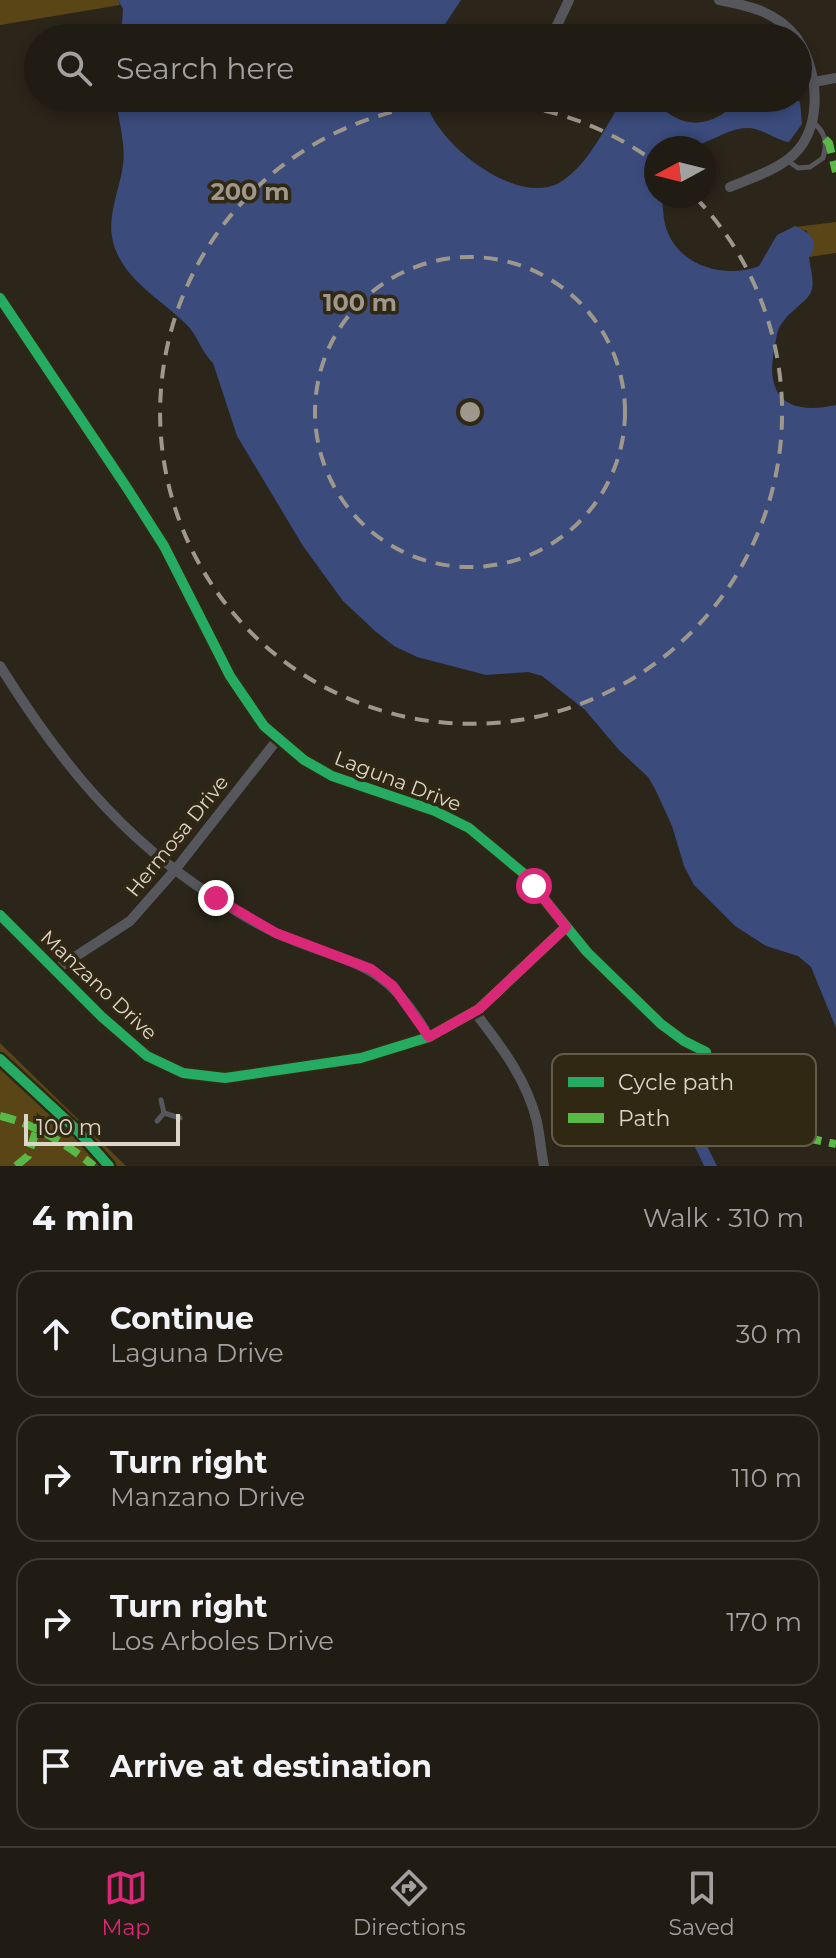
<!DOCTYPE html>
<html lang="en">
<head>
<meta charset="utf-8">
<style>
	:root { --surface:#201c14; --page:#2d2922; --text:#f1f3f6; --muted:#a2a1a0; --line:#3d3a34; --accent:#db2777 }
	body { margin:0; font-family:Montserrat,sans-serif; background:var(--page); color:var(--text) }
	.compass { position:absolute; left:644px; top:136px; width:72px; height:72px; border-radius:50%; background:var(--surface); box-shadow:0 4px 12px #0003; rotate:263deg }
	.scale { position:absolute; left:24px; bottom:20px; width:156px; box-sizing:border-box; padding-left:8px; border:4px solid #dcd6ca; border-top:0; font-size:22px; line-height:28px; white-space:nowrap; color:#dcd6ca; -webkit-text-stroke:6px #312814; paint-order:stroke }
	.stop { position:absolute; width:24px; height:24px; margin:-18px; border:6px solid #db2777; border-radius:50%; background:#fff }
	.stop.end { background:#db2777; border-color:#fff; box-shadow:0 2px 8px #0008 }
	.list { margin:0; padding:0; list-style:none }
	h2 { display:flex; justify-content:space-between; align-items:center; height:104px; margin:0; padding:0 32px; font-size:34px }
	h2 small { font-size:26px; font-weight:400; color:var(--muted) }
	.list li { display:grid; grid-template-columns:52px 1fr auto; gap:24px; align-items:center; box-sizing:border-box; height:128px; margin:0 16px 16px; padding:0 16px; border:2px solid var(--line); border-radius:24px }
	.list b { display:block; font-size:30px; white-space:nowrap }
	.list p { margin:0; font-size:26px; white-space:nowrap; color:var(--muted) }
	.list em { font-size:26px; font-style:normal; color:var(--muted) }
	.icon { flex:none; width:44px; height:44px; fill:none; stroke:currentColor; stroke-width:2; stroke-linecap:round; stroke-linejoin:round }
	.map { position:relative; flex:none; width:836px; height:1166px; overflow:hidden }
	.search { position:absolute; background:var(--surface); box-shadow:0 4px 12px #0003; left:24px; right:24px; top:24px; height:88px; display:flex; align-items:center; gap:20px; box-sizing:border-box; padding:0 28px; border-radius:44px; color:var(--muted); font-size:30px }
	.sheet { height:680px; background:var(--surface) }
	nav { display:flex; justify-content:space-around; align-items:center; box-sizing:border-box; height:112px; border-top:2px solid var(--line); background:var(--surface); font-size:22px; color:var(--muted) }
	nav a { display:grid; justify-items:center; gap:4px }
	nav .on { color:var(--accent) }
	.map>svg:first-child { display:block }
</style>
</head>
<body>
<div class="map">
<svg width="836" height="1166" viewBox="0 0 836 1166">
	<rect width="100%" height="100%" fill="#2b251a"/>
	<g fill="#594515">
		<path d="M0 0H118L120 5 0 25Z"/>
		<path d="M836 222V253L809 257 807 231 795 227Z"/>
		<path d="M0 1043 126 1166H0Z"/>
	</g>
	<g fill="#3a4b7c">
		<path d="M118 0H461L436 38H121L123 9Z"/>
		<path d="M116 98H425C433 141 515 207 559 183 589 165 604 128 623 100 660 87 668 136 713 119 724 114 732 109 736 98H794L800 102 802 124 789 142C774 140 764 128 747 128 725 129 709 144 688 148 678 150 666 148 656 148V196H662C663 208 663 222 668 233 682 267 727 279 759 266L777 235 795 226C810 233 821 241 809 257 810 268 816 284 810 294 804 304 789 311 780 326 776 334 776 342 774 351 765 400 790 415 836 405V1028L811 967 798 956 766 946 735 926 694 885 684 866 672 826 655 789 648 777 619 750 585 710 542 676 528 672 486 675 417 657 394 646 375 631 343 601 303 546 237 436 213 363C201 352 198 335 185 323 158 297 119 277 112 237 108 213 120 188 123 165 126 144 118 119 116 98Z"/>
		<path d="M672 1080 682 1082 688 1092 698 1128 717 1166H704C698 1153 691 1137 681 1127 670 1115 649 1108 653 1088Z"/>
	</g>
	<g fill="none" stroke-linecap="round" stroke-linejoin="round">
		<g stroke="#55575d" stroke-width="5">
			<path d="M788 161 798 168 810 167 823 158C828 142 825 132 812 121"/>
			<path d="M161 1100 164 1113 180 1118"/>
			<path d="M157 1121 164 1113"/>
		</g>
		<g stroke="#55575d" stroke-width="10">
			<path d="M719 0C751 6 777 12 797 38"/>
			<path d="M551 38 569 0"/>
			<path d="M814 82 836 78"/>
			<path d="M730 187C749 179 771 172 787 160 824 134 820 74 798 40"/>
			<path d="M0 298 127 488 164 546 230 676 264 726 304 760 332 776 435 811 469 828 522 872 587 952 661 1024 684 1041 706 1052"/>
			<path d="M0 666C58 759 120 837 214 897 234 910 256 924 278 934 352 966 384 958 429 1037"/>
			<path d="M0 915 102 1017 147 1056 183 1073 225 1078 361 1058 429 1037 479 1009 566 927"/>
			<path d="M55 970 130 921 175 870 277 740"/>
			<path d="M474 1011C500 1045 527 1079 537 1122 540 1136 541 1151 544 1166"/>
		</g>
		<g stroke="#58b947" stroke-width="8" stroke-dasharray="16 8" stroke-linecap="butt">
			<path d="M825 139 829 143 836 172"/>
			<path d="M706 1052 713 1090 714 1117 719 1129 727 1135 778 1132 836 1144"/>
			<path d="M0 1116C38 1125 64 1143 94 1166"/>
			<path d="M16 1166 28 1156 37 1128"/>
		</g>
		<defs>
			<g id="cycleway">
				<path d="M0 298 127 488 164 546 230 676 264 726 304 760 332 776 435 811 469 828 522 872 587 952 661 1024 684 1041 706 1052"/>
				<path d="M0 915 102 1017 147 1056 183 1073 225 1078 361 1058 429 1037 479 1009 566 927"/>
				<path d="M0 1059 79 1132 109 1166"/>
			</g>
		</defs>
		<use href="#cycleway" stroke="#312814" stroke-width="15"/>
		<use href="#cycleway" stroke="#26ab63" stroke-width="10"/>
	</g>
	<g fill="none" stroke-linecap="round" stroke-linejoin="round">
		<path stroke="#db2777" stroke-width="10" d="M216 898 276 933 371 969 393 986 429 1037 479 1009 566 927 534 886"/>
	</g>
	<g fill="none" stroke="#9e988c" stroke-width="4" stroke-dasharray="14 10">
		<circle cx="470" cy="412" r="155"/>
		<path d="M696 198A311 311 0 1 1 655 162"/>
	</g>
	<g text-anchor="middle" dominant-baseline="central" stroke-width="7" stroke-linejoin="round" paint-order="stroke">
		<g font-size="20" fill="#dcd6ca" stroke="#312814">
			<text transform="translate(398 781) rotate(21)">Laguna Drive</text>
			<text transform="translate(177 836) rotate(-51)">Hermosa Drive</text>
			<text transform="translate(99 985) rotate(43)">Manzano Drive</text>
		</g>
	</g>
	<rect x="552" y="1054" width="264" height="92" rx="12" fill="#312814" stroke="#645c4b" stroke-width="2"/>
	<rect x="568" y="1077" width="36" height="10" fill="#26ab63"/>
	<rect x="568" y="1113" width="36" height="10" fill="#58b947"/>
	<g font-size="22" fill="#dcd6ca">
		<text x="618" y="1090">Cycle path</text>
		<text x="618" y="1126">Path</text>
	</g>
	<circle cx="470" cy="412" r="12" fill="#9e988c" stroke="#312814" stroke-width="4"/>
	<g font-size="24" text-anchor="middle" font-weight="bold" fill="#9e988c" stroke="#312814" stroke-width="7" stroke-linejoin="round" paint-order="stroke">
		<text x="250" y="200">200 m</text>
		<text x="360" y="311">100 m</text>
	</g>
</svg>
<svg class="compass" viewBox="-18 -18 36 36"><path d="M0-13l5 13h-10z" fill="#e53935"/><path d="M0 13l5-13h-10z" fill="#a2a1a0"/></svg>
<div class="scale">100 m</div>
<div class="stop" style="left:534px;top:886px"></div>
<div class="stop end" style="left:216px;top:898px"></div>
<div class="search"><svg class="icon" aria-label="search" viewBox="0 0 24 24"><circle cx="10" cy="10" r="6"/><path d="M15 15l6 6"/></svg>Search here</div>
</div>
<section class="sheet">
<h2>4 min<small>Walk · 310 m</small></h2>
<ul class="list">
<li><svg class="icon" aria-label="ahead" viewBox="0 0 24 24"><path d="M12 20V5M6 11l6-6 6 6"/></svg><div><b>Continue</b><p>Laguna Drive</p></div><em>30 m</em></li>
<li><svg class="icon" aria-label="right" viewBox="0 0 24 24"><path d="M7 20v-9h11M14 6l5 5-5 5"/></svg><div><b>Turn right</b><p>Manzano Drive</p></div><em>110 m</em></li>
<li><svg class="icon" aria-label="right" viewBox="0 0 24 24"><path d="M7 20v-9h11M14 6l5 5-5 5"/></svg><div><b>Turn right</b><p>Los Arboles Drive</p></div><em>170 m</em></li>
<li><svg class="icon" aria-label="arrive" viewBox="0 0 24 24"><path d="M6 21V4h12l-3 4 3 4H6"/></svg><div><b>Arrive at destination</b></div></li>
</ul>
</section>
<nav>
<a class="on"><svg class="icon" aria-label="map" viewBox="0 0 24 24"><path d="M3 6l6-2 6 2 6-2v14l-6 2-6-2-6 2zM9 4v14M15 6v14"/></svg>Map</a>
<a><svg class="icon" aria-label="directions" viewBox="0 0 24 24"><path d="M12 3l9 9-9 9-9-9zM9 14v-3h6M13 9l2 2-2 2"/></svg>Directions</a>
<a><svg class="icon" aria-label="saved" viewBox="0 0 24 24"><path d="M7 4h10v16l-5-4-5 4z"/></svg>Saved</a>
</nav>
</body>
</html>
